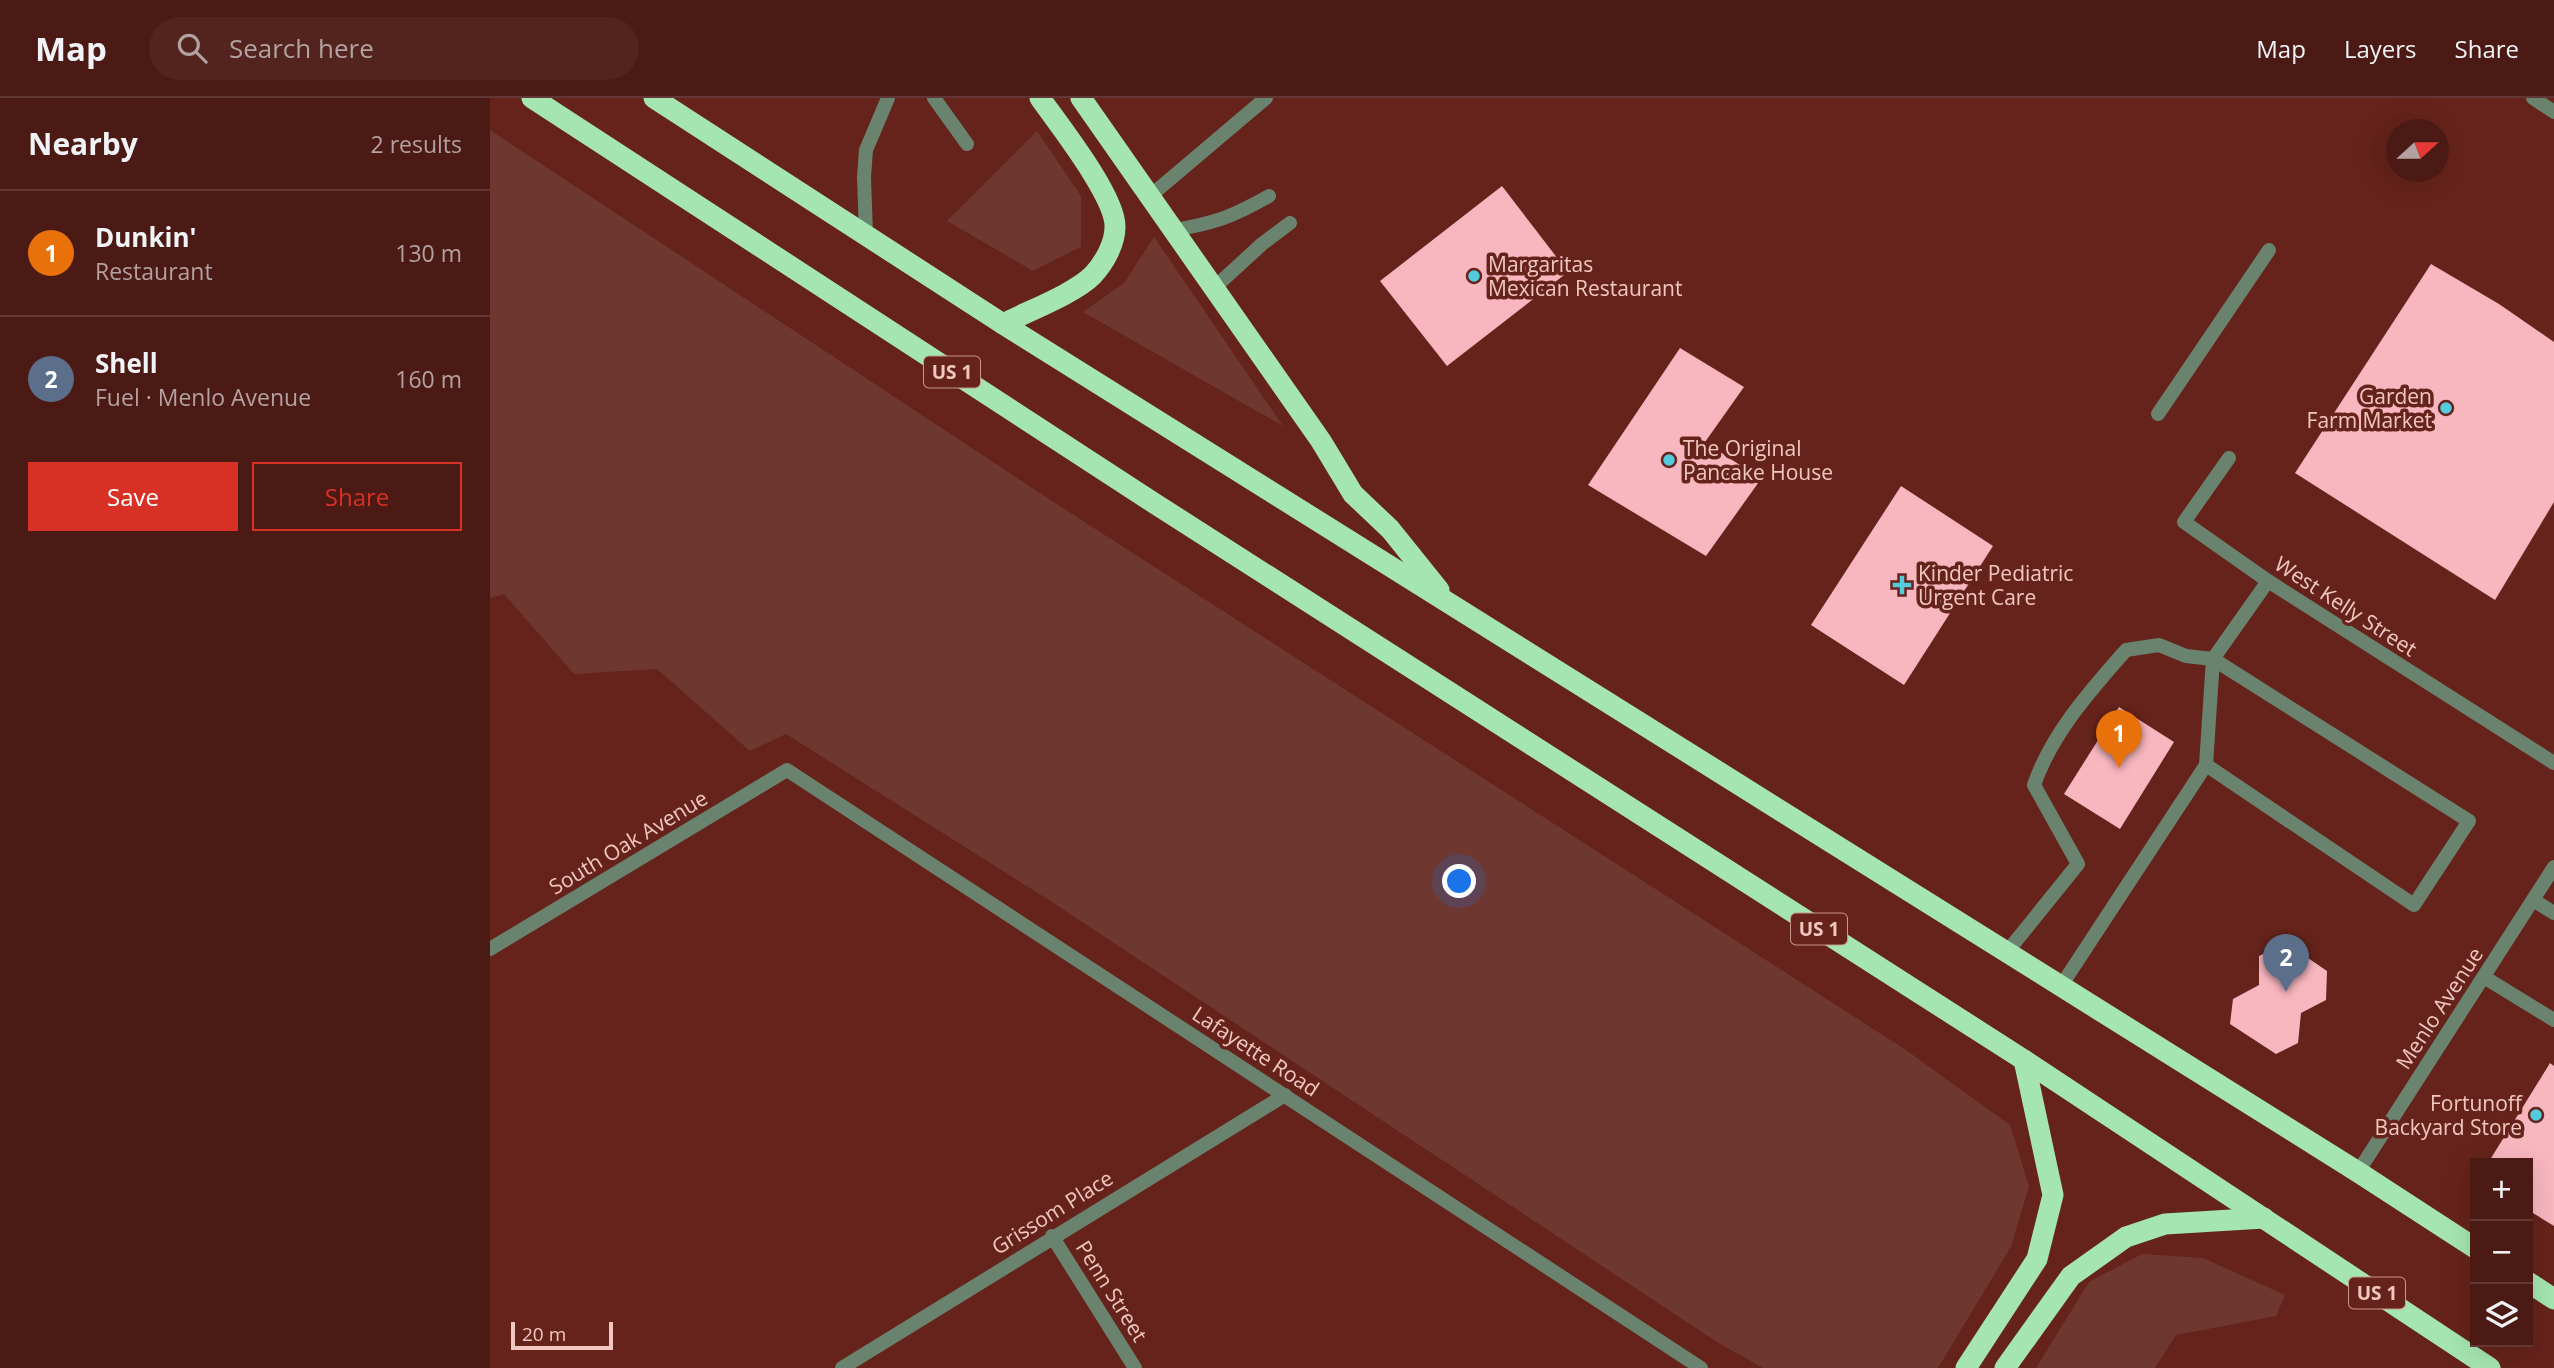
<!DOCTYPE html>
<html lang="en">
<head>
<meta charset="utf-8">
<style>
	:root { --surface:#4c1a14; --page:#53231d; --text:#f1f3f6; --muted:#b2a1a0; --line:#633834; --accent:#d93025 }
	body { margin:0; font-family:"Open Sans",sans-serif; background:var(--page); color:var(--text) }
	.controls { position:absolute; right:21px; bottom:21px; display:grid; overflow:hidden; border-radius:0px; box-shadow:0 7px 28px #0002 }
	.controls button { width:63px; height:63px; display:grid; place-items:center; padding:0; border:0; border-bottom:2px solid var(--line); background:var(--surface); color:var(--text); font:35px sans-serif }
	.compass { position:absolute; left:1896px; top:21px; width:63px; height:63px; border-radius:50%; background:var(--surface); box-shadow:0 7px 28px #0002; rotate:69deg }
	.scale { position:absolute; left:21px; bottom:18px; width:102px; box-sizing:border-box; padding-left:7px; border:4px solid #f1c7c0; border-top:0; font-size:19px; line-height:24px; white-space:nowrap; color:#f1c7c0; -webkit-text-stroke:5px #65231b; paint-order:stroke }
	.you { position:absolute; left:970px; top:784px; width:24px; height:24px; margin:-18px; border:5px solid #fff; border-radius:50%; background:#1a73e8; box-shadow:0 0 0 10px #1a73e833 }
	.badge { display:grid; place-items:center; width:46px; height:46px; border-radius:50%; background:var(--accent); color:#fff; font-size:23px; font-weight:700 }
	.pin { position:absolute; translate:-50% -58px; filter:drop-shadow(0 2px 4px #0008) }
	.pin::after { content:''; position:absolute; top:37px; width:24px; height:21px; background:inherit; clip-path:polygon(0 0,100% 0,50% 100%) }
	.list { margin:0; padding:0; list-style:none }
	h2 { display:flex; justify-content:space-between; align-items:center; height:91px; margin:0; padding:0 28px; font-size:30px }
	h2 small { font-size:23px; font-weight:400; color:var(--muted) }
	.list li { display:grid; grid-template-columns:46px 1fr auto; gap:21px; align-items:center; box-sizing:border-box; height:126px; padding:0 28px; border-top:2px solid var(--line) }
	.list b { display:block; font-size:26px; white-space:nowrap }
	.list p { margin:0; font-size:23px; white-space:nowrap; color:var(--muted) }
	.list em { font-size:23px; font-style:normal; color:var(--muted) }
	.actions { display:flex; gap:14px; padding:21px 28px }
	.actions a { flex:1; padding:16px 0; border:2px solid var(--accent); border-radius:0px; text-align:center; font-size:24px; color:var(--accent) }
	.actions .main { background:var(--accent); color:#fff }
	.icon { flex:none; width:38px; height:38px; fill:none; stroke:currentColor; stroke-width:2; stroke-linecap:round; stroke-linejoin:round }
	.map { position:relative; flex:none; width:2064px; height:1270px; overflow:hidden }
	header { display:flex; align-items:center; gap:42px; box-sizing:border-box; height:98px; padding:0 35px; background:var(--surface); border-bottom:2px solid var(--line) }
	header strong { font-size:33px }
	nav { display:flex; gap:38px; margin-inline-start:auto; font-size:24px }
	.search { width:490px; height:63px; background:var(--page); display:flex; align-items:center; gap:18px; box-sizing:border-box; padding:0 24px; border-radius:38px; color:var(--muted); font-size:26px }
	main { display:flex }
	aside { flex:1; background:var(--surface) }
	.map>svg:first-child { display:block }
</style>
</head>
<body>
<header>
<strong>Map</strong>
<div class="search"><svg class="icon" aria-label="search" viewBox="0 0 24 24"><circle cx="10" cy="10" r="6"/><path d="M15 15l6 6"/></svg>Search here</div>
<nav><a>Map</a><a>Layers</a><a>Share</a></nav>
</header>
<main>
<aside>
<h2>Nearby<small>2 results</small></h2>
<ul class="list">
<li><span class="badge" style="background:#e8710a">1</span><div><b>Dunkin'</b><p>Restaurant</p></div><em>130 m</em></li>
<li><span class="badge" style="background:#5c6f8a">2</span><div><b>Shell</b><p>Fuel · Menlo Avenue</p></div><em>160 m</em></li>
</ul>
<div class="actions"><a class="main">Save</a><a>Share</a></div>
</aside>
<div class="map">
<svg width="2064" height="1270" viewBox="0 0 2064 1270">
	<rect width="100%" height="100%" fill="#65231b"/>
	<g fill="#6e3830">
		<path d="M0 32 565 405 1416 952 1520 1027 1539 1088 1521 1149 1448 1270H1273L1227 1244 562 804 296 636 260 653 167 571 84 576 14 496 0 500Z"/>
		<path d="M547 33 591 98V149L543 173 457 123Z"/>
		<path d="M664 139 793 328 593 214 634 185Z"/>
		<path d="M1652 1156 1713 1160 1795 1197 1786 1218 1686 1237 1665 1270H1546L1599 1184Z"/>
	</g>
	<g fill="#f8b6bf">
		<path d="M1012 88 1078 174 957 268 890 183Z"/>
		<path d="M1941 166 2009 206 2064 244V404L2005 502 1805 375Z"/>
		<path d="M1190 250 1254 289 1215 344 1271 381 1216 458 1098 387Z"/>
		<path d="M1411 388 1503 448 1414 587 1321 527Z"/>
		<path d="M1629 609 1684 644 1630 731 1574 696Z"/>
		<path d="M1796 845 1837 873 1836 902 1811 915 1808 945 1786 956 1740 926 1743 901 1769 887V858Z"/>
		<path d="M2060 965 2064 968V1128L2038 1112V1065H1998Z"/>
	</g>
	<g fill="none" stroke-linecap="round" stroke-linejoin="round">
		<g stroke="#6a836e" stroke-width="14">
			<path d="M444 0 477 46"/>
			<path d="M659 99 776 0"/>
			<path d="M684 132C725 125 742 119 779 98"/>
			<path d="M376 137 374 79 376 52 398 0"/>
			<path d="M724 190 772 146 800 125"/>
			<path d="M1668 316 1779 152"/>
			<path d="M1739 360 1694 424 1778 483 2064 665"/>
			<path d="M2043 802 2064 815"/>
			<path d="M1517 854 1588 766 1544 687C1562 635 1600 593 1636 552L1669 547 1696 558 1723 561 1979 723 1924 807 1716 667"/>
			<path d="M1994 879 2064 922"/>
			<path d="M1571 888 1716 667 1723 561 1778 483"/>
		</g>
		<g stroke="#6a836e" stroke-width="14">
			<path d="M2043 0 2064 14"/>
			<path d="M0 851 297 672 1211 1270"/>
			<path d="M1868 1074 2064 769"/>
			<path d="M562 1138 645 1270"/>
			<path d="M352 1270 795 997"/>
		</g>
		<g stroke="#a5e5b1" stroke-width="21">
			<path d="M42 0 667 407 1534 962 2000 1270"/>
			<path d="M164 0 513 226 1868 1074 1985 1150"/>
			<path d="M591 0 831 343 863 396 900 431 949 492"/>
			<path d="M513 226C538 213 584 196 603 177 614 165 625 146 625 129 626 99 569 27 550 0"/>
			<path d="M2038 1184 2064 1201"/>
			<path d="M1476 1270 1547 1161 1563 1097 1534 962"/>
			<path d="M1515 1270 1581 1178 1636 1139 1675 1126 1774 1120"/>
		</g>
	</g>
	<g fill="#54cadd" stroke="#65231b" stroke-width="2.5">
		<circle cx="984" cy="178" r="7"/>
		<circle cx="1956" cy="310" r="7"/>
		<circle cx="1179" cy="362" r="7"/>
		<path d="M1408.5 476.5h7v7h7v7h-7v7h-7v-7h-7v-7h7z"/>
		<circle cx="2046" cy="1017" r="7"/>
	</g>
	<g text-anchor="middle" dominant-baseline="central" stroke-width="7" stroke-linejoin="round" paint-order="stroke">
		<g fill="#65231b" stroke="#c7968e" stroke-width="2">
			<rect x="434" y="258.5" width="56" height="31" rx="5"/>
			<rect x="1301" y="815.5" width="56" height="31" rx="5"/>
			<rect x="1859" y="1179.5" width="56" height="31" rx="5"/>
		</g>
		<g font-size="19" font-weight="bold" fill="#f1c7c0">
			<text x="462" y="274">US 1</text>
			<text x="1329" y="831">US 1</text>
			<text x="1887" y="1195">US 1</text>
		</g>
		<g font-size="21" fill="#f1c7c0" stroke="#65231b" text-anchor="start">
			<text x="998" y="166">Margaritas<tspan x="998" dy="24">Mexican Restaurant</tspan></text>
			<text x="1942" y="298" text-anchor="end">Garden<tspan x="1942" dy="24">Farm Market</tspan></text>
			<text x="1193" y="350">The Original<tspan x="1193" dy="24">Pancake House</tspan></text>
			<text x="1428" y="475">Kinder Pediatric<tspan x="1428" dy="24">Urgent Care</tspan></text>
			<text x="2032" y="1005" text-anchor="end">Fortunoff<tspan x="2032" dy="24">Backyard Store</tspan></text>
		</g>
		<g font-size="21" fill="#f1c7c0" stroke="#65231b">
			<text transform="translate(1856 508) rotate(33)">West Kelly Street</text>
			<text transform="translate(138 744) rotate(-31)">South Oak Avenue</text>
			<text transform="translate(1949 910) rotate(-57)">Menlo Avenue</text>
			<text transform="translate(766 953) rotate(33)">Lafayette Road</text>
			<text transform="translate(562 1114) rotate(-32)">Grissom Place</text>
			<text transform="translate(622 1193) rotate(58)">Penn Street</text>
		</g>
	</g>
</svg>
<div class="controls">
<button>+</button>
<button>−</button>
<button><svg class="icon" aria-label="layers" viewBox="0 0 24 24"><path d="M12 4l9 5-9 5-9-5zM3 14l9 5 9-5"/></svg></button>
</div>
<svg class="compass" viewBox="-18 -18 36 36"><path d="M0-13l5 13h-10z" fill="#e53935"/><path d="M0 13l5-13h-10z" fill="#b2a1a0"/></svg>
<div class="scale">20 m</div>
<div class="you"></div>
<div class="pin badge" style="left:1629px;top:670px;background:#e8710a">1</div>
<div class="pin badge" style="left:1796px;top:894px;background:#5c6f8a">2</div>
</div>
</main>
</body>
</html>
